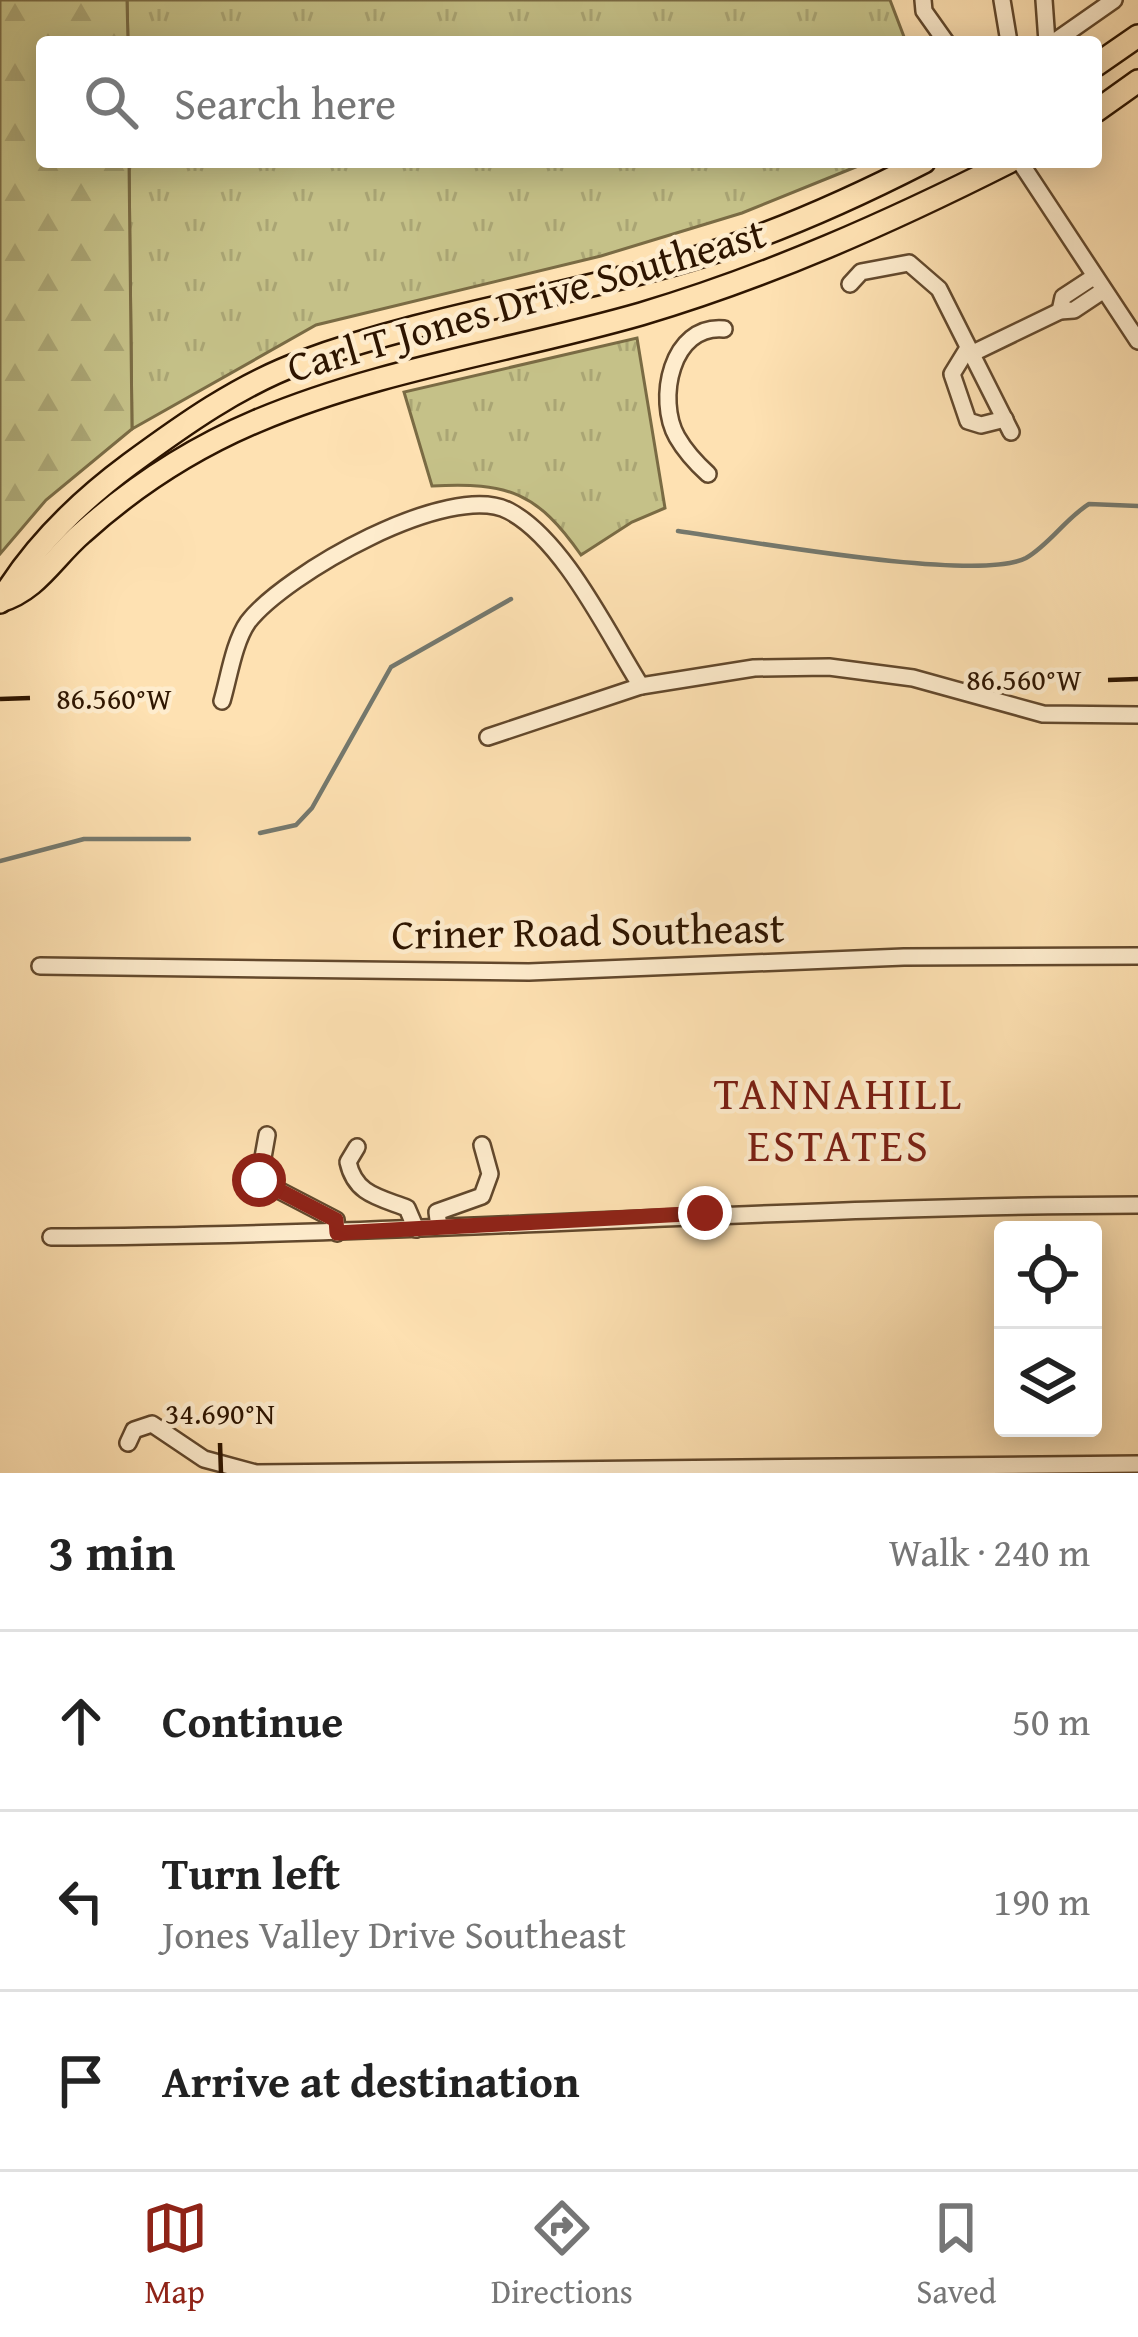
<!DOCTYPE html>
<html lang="en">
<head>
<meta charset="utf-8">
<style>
	:root { --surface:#fff; --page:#f6f6f6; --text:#222; --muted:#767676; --line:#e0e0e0; --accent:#8f2418 }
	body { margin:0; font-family:"Gentium Book Plus",serif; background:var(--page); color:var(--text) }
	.controls { position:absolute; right:36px; bottom:36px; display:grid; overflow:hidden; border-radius:12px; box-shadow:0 6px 30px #0003 }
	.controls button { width:108px; height:108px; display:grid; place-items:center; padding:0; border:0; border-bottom:3px solid var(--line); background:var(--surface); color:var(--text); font:60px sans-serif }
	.stop { position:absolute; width:36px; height:36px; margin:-27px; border:9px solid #8f2418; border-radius:50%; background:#fff }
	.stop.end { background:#8f2418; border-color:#fff; box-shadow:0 3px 12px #0008 }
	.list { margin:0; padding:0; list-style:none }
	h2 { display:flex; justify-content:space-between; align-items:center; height:156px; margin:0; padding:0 48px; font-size:51px }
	h2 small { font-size:39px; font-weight:400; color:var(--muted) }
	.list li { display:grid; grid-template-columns:78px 1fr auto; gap:36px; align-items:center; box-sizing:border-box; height:180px; padding:0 48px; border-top:3px solid var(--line) }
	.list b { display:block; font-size:45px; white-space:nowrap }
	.list p { margin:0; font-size:39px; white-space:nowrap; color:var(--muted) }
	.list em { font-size:39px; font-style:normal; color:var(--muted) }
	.icon { flex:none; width:66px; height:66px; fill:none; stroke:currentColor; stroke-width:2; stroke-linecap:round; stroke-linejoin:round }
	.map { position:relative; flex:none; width:1138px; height:1473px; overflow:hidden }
	.search { position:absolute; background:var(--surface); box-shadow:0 6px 30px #0003; left:36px; right:36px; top:36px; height:132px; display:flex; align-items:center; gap:30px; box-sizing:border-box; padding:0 42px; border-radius:12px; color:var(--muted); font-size:45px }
	.sheet { height:696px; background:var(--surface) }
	nav { display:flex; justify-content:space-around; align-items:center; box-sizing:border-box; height:168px; border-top:3px solid var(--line); background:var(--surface); font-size:33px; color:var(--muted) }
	nav a { display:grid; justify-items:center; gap:6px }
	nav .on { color:var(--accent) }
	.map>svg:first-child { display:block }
</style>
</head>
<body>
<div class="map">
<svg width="1138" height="1473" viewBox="0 0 1138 1473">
	<defs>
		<pattern id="grass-tufts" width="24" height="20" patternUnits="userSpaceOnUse" patternTransform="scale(3)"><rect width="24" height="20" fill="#c5c188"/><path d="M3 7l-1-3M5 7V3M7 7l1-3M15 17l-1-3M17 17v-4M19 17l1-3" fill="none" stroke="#aaa574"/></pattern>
		<pattern id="forest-firs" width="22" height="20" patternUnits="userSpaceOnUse" patternTransform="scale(3)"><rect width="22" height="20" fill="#c5c188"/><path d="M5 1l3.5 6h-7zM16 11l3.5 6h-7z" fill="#aaa574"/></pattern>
	</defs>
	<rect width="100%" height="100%" fill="#fee1b2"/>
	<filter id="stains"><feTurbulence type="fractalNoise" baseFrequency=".00167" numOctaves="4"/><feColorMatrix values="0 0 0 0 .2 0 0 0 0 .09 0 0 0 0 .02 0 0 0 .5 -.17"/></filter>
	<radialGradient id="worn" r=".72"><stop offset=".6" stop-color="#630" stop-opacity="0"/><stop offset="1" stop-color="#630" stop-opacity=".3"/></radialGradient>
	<g fill="url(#grass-tufts)" stroke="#7a6b44" stroke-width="3">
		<path d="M127 0H890L906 42H128Z"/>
		<path d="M129 162H868L742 213 601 256 316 325 132 429Z"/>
		<path d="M637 338 665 508 632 522 581 555C537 492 508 482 432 486L404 392Z"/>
	</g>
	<path fill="url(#forest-firs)" stroke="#7a6b44" stroke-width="3" d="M0 0H127L128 42H42V162H129L132 429 46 500 0 554Z"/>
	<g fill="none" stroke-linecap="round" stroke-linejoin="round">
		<g stroke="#75796e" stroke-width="4.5">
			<path d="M678 531C742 540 979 583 1026 558 1049 545 1066 518 1089 504L1138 506"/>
			<path d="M260 833 296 825 312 808 391 667 511 599"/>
			<path d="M0 861 84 839H189"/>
		</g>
		<defs>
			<g id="minor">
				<path d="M923 0 924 11 946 42"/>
				<path d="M1002 0 1009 42"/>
				<path d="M1044 0 1047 42"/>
				<path d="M1054 42 1114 0"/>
				<path d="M1020 162 1138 341"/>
				<path d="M850 284 861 272 909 263 939 289 1011 432"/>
				<path d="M1060 311 1063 297 1092 278"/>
				<path d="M968 348 952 374 968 421 981 425 1005 419"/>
				<path d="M971 354 1060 311 1074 310 1101 292"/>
				<path d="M708 474C697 464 685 451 677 437 656 400 671 324 724 329"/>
				<path d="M222 701C229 677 234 642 248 622 285 574 450 480 509 511 564 540 608 634 641 686"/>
				<path d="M488 737 641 686 754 668 829 667 913 678 1043 714 1138 715"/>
				<path d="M40 966 529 972 904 957 1138 956"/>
				<path d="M267 1135 259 1180 336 1220 337 1233"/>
				<path d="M357 1147 348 1162C355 1194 378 1197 407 1208L416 1229"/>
				<path d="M439 1227 437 1212 482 1196 490 1174 482 1145"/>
				<path d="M51 1237C414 1236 775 1206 1138 1205"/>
				<path d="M128 1443 134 1430 152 1424 204 1459 256 1473 1138 1464"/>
			</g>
			<g id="major">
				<path d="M1096 65 1138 36"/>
				<path d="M1096 111 1138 81"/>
				<path d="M0 601C37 590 53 558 82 533 133 487 193 448 257 421 380 369 512 351 641 314 769 276 890 222 1009 162"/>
				<path d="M0 602C32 548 80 501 130 464 183 425 239 385 302 362 421 318 549 299 671 265 758 241 844 203 924 162"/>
			</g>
		</defs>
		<use href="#minor" stroke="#62482c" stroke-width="20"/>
		<use href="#major" stroke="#2e1500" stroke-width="26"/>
		<use href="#minor" stroke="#feeccd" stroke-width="15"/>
		<use href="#major" stroke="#fee1b2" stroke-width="21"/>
	</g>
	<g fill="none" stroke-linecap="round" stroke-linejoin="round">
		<path stroke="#8f2418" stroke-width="15" d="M259 1180 336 1220 337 1233 705 1213"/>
	</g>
	<path fill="none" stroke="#2e1500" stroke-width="4.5" d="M1108 680 1138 679M0 699 30 698M220 1443 221 1473"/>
	<g text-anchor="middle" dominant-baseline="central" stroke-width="9" stroke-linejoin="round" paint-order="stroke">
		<g font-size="42" fill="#2e1500" stroke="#feeccd">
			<text transform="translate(526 299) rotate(-16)">Carl T Jones Drive Southeast</text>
			<text transform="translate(588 930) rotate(-1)">Criner Road Southeast</text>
		</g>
		<g font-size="45" letter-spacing="3" fill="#7a1f14" stroke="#feeccd">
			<text x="839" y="1092">TANNAHILL<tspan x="839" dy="52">ESTATES</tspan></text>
		</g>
	</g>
	<g font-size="30" text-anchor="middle" fill="#2e1500" stroke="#feeccd" stroke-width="9" stroke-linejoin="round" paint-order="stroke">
		<text x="1024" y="690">86.560°W</text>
		<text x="114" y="709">86.560°W</text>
		<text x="220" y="1424">34.690°N</text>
	</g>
	<rect width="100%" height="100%" filter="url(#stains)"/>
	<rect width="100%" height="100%" fill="url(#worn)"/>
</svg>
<div class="controls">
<button><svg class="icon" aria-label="locate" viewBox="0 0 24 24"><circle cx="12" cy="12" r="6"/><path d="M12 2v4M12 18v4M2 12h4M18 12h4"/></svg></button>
<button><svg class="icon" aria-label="layers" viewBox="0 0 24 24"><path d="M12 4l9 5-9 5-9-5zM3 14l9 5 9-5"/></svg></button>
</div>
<div class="stop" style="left:259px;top:1180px"></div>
<div class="stop end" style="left:705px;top:1213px"></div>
<div class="search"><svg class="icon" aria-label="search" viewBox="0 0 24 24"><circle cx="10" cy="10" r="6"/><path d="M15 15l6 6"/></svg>Search here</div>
</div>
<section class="sheet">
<h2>3 min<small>Walk · 240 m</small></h2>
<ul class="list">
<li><svg class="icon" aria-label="ahead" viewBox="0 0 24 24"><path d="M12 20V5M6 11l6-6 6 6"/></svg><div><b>Continue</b></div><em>50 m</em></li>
<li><svg class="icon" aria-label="left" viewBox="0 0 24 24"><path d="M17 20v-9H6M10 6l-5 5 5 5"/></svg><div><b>Turn left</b><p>Jones Valley Drive Southeast</p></div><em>190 m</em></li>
<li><svg class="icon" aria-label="arrive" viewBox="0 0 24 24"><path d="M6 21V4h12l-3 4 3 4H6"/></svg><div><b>Arrive at destination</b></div></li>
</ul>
</section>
<nav>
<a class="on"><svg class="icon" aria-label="map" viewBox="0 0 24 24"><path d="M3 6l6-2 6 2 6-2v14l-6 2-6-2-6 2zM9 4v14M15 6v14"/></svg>Map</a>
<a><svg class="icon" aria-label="directions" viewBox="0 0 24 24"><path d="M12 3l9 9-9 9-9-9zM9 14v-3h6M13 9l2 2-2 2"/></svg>Directions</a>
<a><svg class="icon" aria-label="saved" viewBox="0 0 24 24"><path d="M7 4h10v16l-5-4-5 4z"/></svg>Saved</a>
</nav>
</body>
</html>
